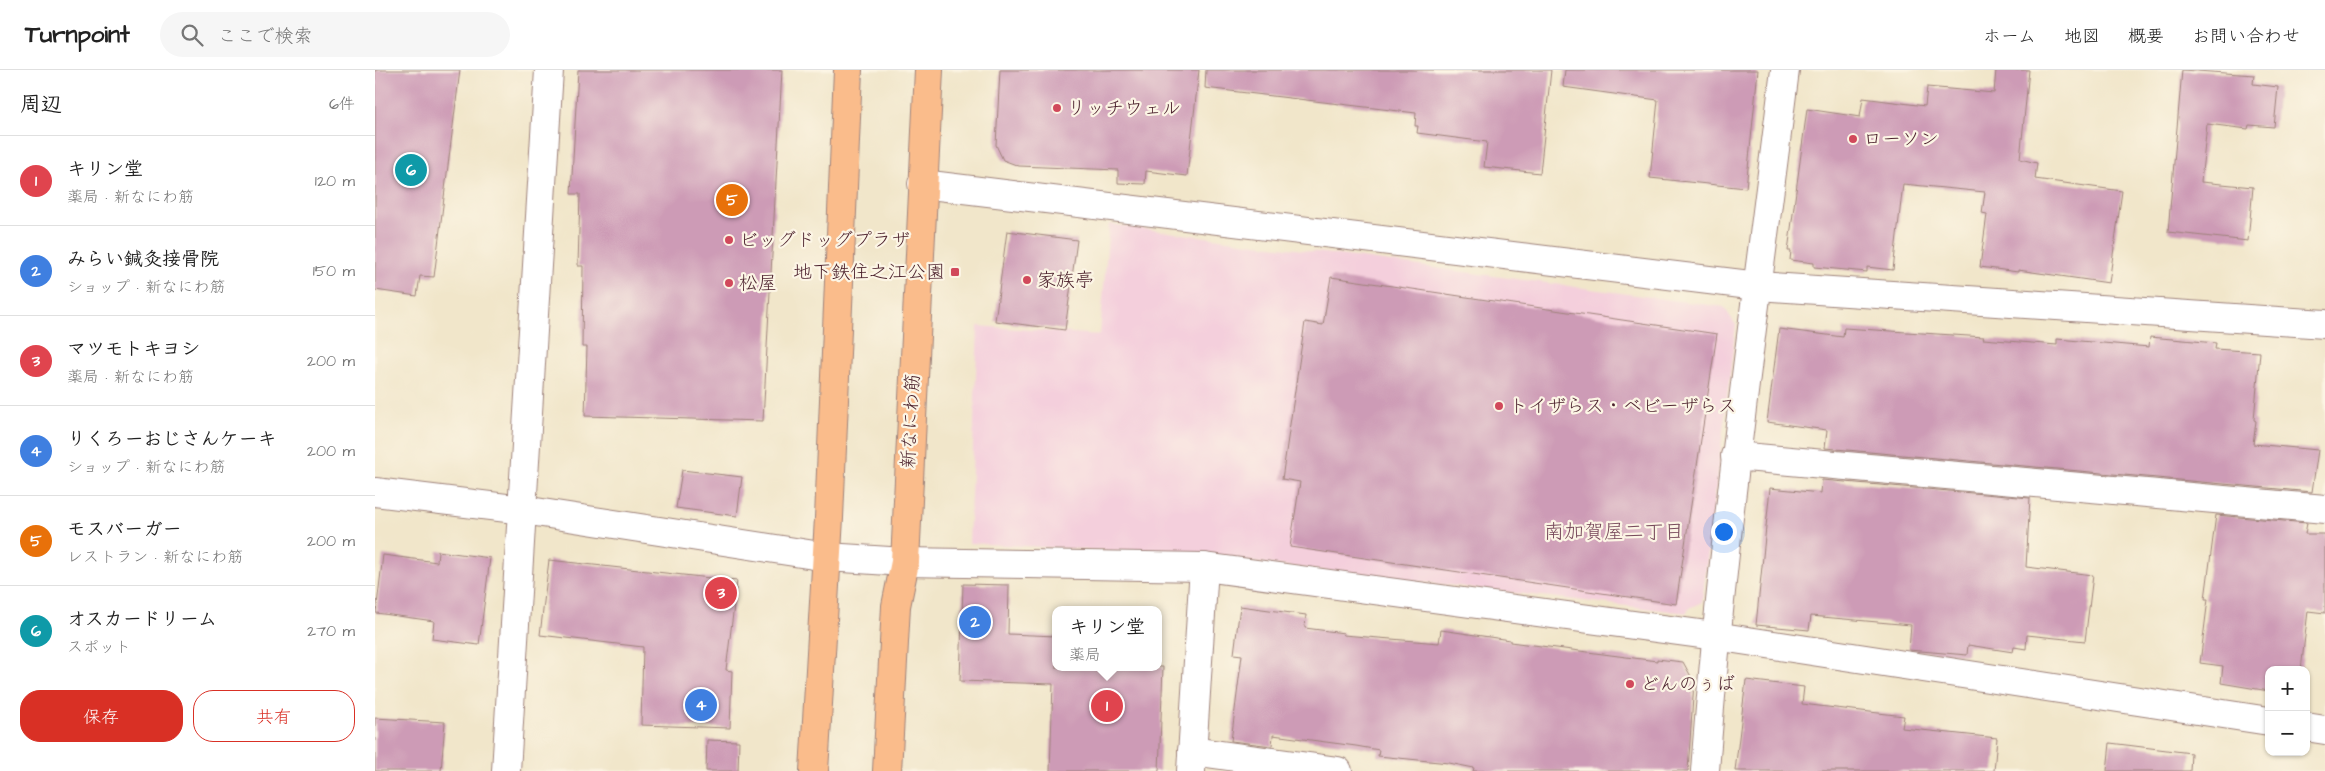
<!DOCTYPE html>
<html lang="ja">
<head>
<meta charset="utf-8">
<style>
	:root { --surface:#fff; --page:#f6f6f6; --text:#222; --muted:#767676; --line:#e0e0e0; --accent:#d93025 }
	body { margin:0; font-family:"Architects Daughter","Klee One",sans-serif; background:var(--page); color:var(--text) }
	.controls { position:absolute; right:15px; bottom:15px; display:grid; overflow:hidden; border-radius:10px; box-shadow:0 1px 4px #0004 }
	.controls button { width:45px; height:45px; display:grid; place-items:center; padding:0; border:0; border-bottom:1px solid var(--line); background:var(--surface); color:var(--text); font:25px sans-serif }
	.you { position:absolute; left:1348px; top:461px; width:18px; height:18px; margin:-12px; border:4px solid #fff; border-radius:50%; background:#1a73e8; box-shadow:0 0 0 8px #1a73e833 }
	.badge { display:grid; place-items:center; width:32px; height:32px; border-radius:50%; background:var(--accent); color:#fff; font-size:16px; font-weight:700 }
	.pin { position:absolute; translate:-50% -50%; border:2px solid #fff; box-shadow:0 1px 5px #0006 }
	.popup { position:absolute; left:677px; top:536px; width:110px; height:65px; box-sizing:border-box; display:grid; place-content:center; border-radius:10px; background:var(--surface); filter:drop-shadow(0 1px 4px #0005); font-size:16px; white-space:nowrap; color:var(--muted) }
	.popup b { font-size:19px; color:var(--text) }
	.popup::after { content:''; position:absolute; left:50%; top:100%; margin-left:-10px; border:10px solid transparent; border-top-color:var(--surface) }
	.list { margin:0; padding:0; list-style:none }
	h2 { display:flex; justify-content:space-between; align-items:center; height:65px; margin:0; padding:0 20px; font-size:21px }
	h2 small { font-size:16px; font-weight:400; color:var(--muted) }
	.list li { display:grid; grid-template-columns:32px 1fr auto; gap:15px; align-items:center; box-sizing:border-box; height:90px; padding:0 20px; border-top:1px solid var(--line) }
	.list b { display:block; font-size:19px; white-space:nowrap }
	.list p { margin:0; font-size:16px; white-space:nowrap; color:var(--muted) }
	.list em { font-size:16px; font-style:normal; color:var(--muted) }
	.actions { display:flex; gap:10px; padding:15px 20px }
	.actions a { flex:1; padding:11px 0; border:1px solid var(--accent); border-radius:20px; text-align:center; font-size:18px; color:var(--accent) }
	.actions .main { background:var(--accent); color:#fff }
	.icon { flex:none; width:28px; height:28px; fill:none; stroke:currentColor; stroke-width:2; stroke-linecap:round; stroke-linejoin:round }
	.map { position:relative; flex:none; width:1950px; height:701px; overflow:hidden }
	header { display:flex; align-items:center; gap:30px; box-sizing:border-box; height:70px; padding:0 25px; background:var(--surface); border-bottom:1px solid var(--line) }
	header strong { font-size:24px }
	nav { display:flex; gap:28px; margin-inline-start:auto; font-size:18px }
	.search { width:350px; height:45px; background:var(--page); display:flex; align-items:center; gap:12px; box-sizing:border-box; padding:0 18px; border-radius:28px; color:var(--muted); font-size:19px }
	main { display:flex }
	aside { flex:1; background:var(--surface) }
	.map>svg:first-child { display:block }
</style>
</head>
<body>
<header>
<strong>Turnpoint</strong>
<div class="search"><svg class="icon" aria-label="search" viewBox="0 0 24 24"><circle cx="10" cy="10" r="6"/><path d="M15 15l6 6"/></svg>ここで検索</div>
<nav><a>ホーム</a><a>地図</a><a>概要</a><a>お問い合わせ</a></nav>
</header>
<main>
<aside>
<h2>周辺<small>6件</small></h2>
<ul class="list">
<li><span class="badge" style="background:#e0444e">1</span><div><b>キリン堂</b><p>薬局 · 新なにわ筋</p></div><em>120 m</em></li>
<li><span class="badge" style="background:#3f7fe0">2</span><div><b>みらい鍼灸接骨院</b><p>ショップ · 新なにわ筋</p></div><em>150 m</em></li>
<li><span class="badge" style="background:#e0444e">3</span><div><b>マツモトキヨシ</b><p>薬局 · 新なにわ筋</p></div><em>200 m</em></li>
<li><span class="badge" style="background:#3f7fe0">4</span><div><b>りくろーおじさんケーキ</b><p>ショップ · 新なにわ筋</p></div><em>200 m</em></li>
<li><span class="badge" style="background:#e8710a">5</span><div><b>モスバーガー</b><p>レストラン · 新なにわ筋</p></div><em>200 m</em></li>
<li><span class="badge" style="background:#0f9aa8">6</span><div><b>オスカードリーム</b><p>スポット</p></div><em>270 m</em></li>
</ul>
<div class="actions"><a class="main">保存</a><a>共有</a></div>
</aside>
<div class="map">
<svg width="1950" height="701" viewBox="0 0 1950 701">
	<rect width="100%" height="100%" fill="#fcf5e5"/>
	<filter id="ink" filterUnits="userSpaceOnUse"><feTurbulence type="fractalNoise" baseFrequency=".02" numOctaves="2"/><feDisplacementMap in="SourceGraphic" scale="10" xChannelSelector="R" yChannelSelector="G"/><feConvolveMatrix kernelMatrix="1 2 1 2 8 2 1 2 1" color-interpolation-filters="sRGB"/></filter>
	<filter id="wash" filterUnits="userSpaceOnUse"><feTurbulence type="fractalNoise" baseFrequency=".0096" numOctaves="4" result="noise"/><feDisplacementMap in="SourceGraphic" scale="20" xChannelSelector="R" yChannelSelector="G"/><feGaussianBlur stdDeviation="1.12" result="paint"/><feColorMatrix in="noise" values="0 0 0 0 0 0 0 0 0 0 0 0 0 0 0 0 0 1.4 0 .05"/><feComposite in="paint" operator="in"/></filter>
	<g filter="url(#wash)">
		<rect width="100%" height="100%" fill="#f1e6ca"/>
		<path fill="#f4cfdc" d="M734 154 1349 237 1361 255 1327 532 1314 538 1312 543 823 486 594 473 603 256 725 265Z"/>
		<g id="blocks">
			<g fill="#cd9bb6">
				<path d="M0 0H85L59 207 45 206 42 226 0 220Z"/>
				<path d="M203 0H407L388 351 210 346 212 277H207L208 196H203L205 124H196Z"/>
				<path d="M625 0H824L812 106 771 101 770 114 743 113V100L644 96 628 90 621 75Z"/>
				<path d="M831 0H1176L1165 103 1109 97 1112 72 1042 63 1043 56H1040L1041 43 830 18Z"/>
				<path d="M1190 0H1383L1371 118 1275 108 1283 30 1188 17Z"/>
				<path d="M1621 0H1654L1645 89 1662 93 1660 109 1747 121 1734 213 1643 200V202L1605 197 1612 144 1607 143 1610 122 1528 114 1518 200 1492 197V202L1439 197V193L1415 190 1416 181H1413L1432 39 1485 47 1488 28 1550 36 1552 17 1619 23Z"/>
				<path d="M1807 0 1879 5 1878 14 1903 17 1899 57 1874 55 1873 59 1832 54 1826 112 1878 117 1873 171 1793 162Z"/>
				<path d="M632 161 702 170 690 260 620 251Z"/>
				<path d="M956 207 1342 264 1301 534 915 477 925 412 907 409 930 252 948 255Z"/>
				<path d="M1469 258 1609 267 1608 269 1682 275V269L1774 277 1775 267 1841 273 1840 279 1885 282 1879 350 1881 351 1878 374 1943 380 1937 422 1450 378 1452 360 1392 352 1404 259 1468 267Z"/>
				<path d="M307 400 367 407 362 446 301 438Z"/>
				<path d="M1447 410 1655 428 1651 497 1718 505 1710 571 1652 565 1651 579 1639 577 1638 582 1593 575 1592 585 1534 580 1536 555 1436 546 1434 560 1381 555 1395 418 1446 423Z"/>
				<path d="M1841 445 1932 453 1930 464H1950V543L1933 541 1926 600H1894V621L1846 613 1848 596 1825 593 1833 529H1830Z"/>
				<path d="M63 481 115 488 104 575 57 569 59 551 1 543 8 485 62 492Z"/>
				<path d="M174 490 362 511 351 600 357 601 355 658 266 655 268 577 165 565Z"/>
				<path d="M588 514 634 515 633 564 681 566V597H788L784 701H675L678 614 585 611Z"/>
				<path d="M865 536 931 545 930 558 969 563 968 565 1064 573 1066 560 1135 570V572L1282 591V589L1308 592 1319 612 1313 701H1098L1099 698 1074 693 1003 686 1004 680 981 676 898 665 897 676 856 671 867 585 859 584Z"/>
				<path d="M1371 610 1429 617 1427 634 1529 646 1527 658 1622 668 1619 701H1360Z"/>
				<path d="M0 648 70 652 66 701H0Z"/>
				<path d="M332 670 364 671 363 701H331Z"/>
				<path d="M1735 673 1816 683 1815 701H1732Z"/>
			</g>
		</g>
	</g>
	<g filter="url(#ink)">
		<use href="#blocks" fill-opacity="0" stroke="#9e827a" stroke-width="1"/>
		<g fill="none" stroke-linecap="round" stroke-linejoin="round">
			<defs>
				<g id="minor">
					<path d="M547 114 1383 216 1950 254"/>
					<path d="M1360 386 1950 439"/>
					<path d="M0 422 148 440 452 487 530 492 829 497 1340 566 1894 651"/>
					<path d="M1931 657 1950 660"/>
					<path d="M817 681 963 701"/>
					<path d="M131 701 174 0"/>
					<path d="M816 701 829 497"/>
					<path d="M1330 701C1347 466 1381 234 1410 0"/>
				</g>
				<g id="major">
					<path d="M439 701 454 448 473 0"/>
					<path d="M512 701 521 536 530 492 554 0"/>
				</g>
			</defs>
			<use href="#minor" stroke="#9e827a" stroke-width="30"/>
			<use href="#major" stroke="#9e827a" stroke-width="30"/>
			<use href="#minor" stroke="#fff" stroke-width="28"/>
			<use href="#major" stroke="#fabc8b" stroke-width="28"/>
		</g>
	</g>
	<g fill="#d1495b" stroke="#fcf5e5" stroke-width="2">
		<circle cx="682" cy="38" r="5"/>
		<circle cx="1478" cy="69" r="5"/>
		<circle cx="354" cy="170" r="5"/>
		<rect x="575" y="197" width="10" height="10" rx="2.5"/>
		<circle cx="652" cy="210" r="5"/>
		<circle cx="354" cy="213" r="5"/>
		<circle cx="1124" cy="336" r="5"/>
		<circle cx="1255" cy="614" r="5"/>
	</g>
	<g text-anchor="middle" dominant-baseline="central" stroke-width="4.5" stroke-linejoin="round" paint-order="stroke">
		<g font-size="19" fill="#4a1f2b" stroke="#fcf5e5" text-anchor="start">
			<text x="692" y="38">リッチウェル</text>
			<text x="1488" y="69">ローソン</text>
			<text x="364" y="170">ビッグドッグプラザ</text>
			<text x="570" y="202" text-anchor="end">地下鉄住之江公園</text>
			<text x="662" y="210">家族亭</text>
			<text x="364" y="213">松屋</text>
			<text x="1134" y="336">トイザらス・ベビーザらス</text>
			<text x="1265" y="614">どんのぅば</text>
		</g>
		<g font-size="19" fill="#4a1f2b" stroke="#fcf5e5">
			<text transform="translate(536 351) rotate(-87)">新なにわ筋</text>
		</g>
		<g font-size="20" fill="#784a5c" stroke="#fcf5e5">
			<text x="1239" y="462">南加賀屋二丁目</text>
		</g>
	</g>
</svg>
<div class="controls">
<button>+</button>
<button>−</button>
</div>
<div class="you"></div>
<div class="pin badge" style="left:732px;top:636px;background:#e0444e">1</div>
<div class="popup"><b>キリン堂</b>薬局</div>
<div class="pin badge" style="left:600px;top:552px;background:#3f7fe0">2</div>
<div class="pin badge" style="left:346px;top:523px;background:#e0444e">3</div>
<div class="pin badge" style="left:326px;top:635px;background:#3f7fe0">4</div>
<div class="pin badge" style="left:357px;top:130px;background:#e8710a">5</div>
<div class="pin badge" style="left:36px;top:100px;background:#0f9aa8">6</div>
</div>
</main>
</body>
</html>
